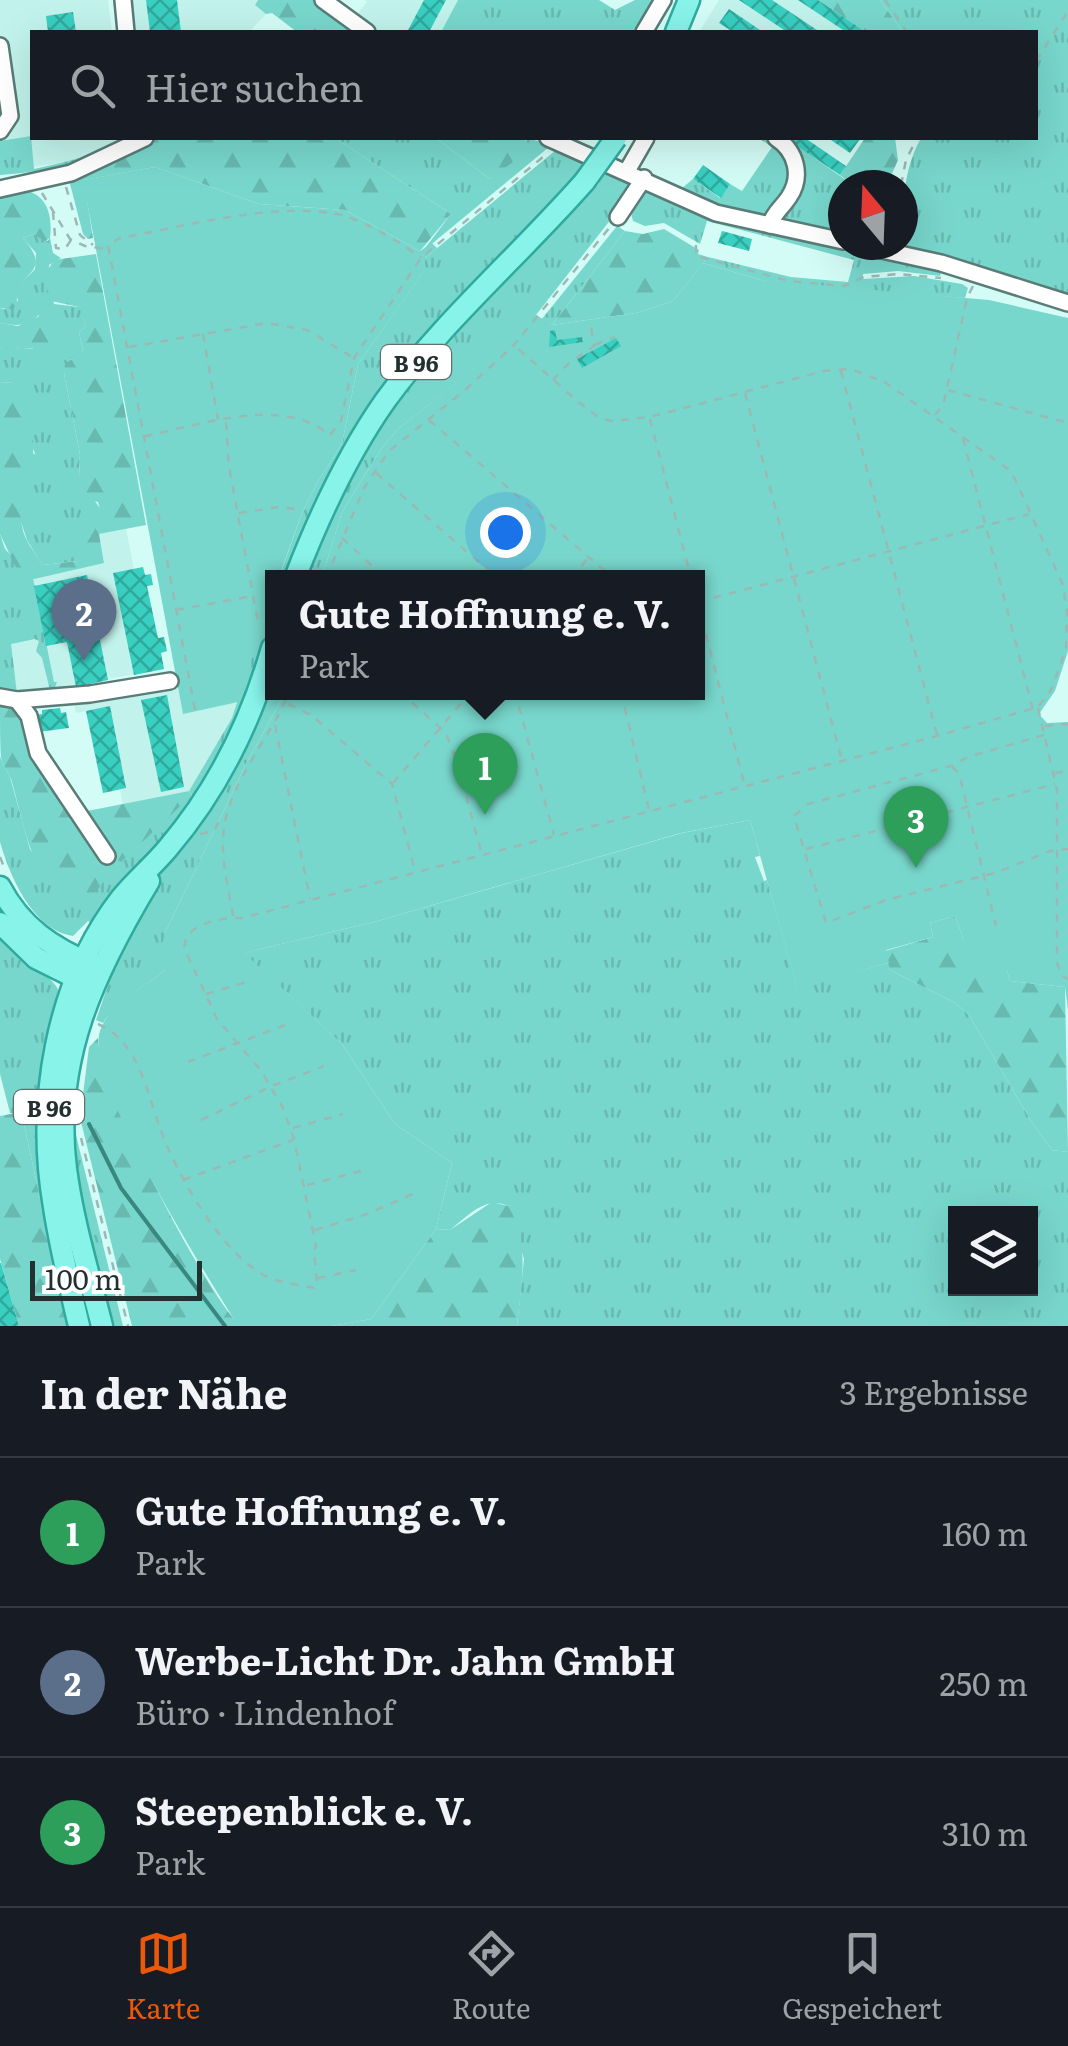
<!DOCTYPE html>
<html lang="de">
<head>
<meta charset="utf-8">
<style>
	:root { --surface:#171b24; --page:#20242c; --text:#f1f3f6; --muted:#9ea1a6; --line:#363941; --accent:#ea580c }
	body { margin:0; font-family:Literata,serif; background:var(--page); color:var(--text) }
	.controls { position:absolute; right:30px; bottom:30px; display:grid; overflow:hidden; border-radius:0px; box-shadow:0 10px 40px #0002 }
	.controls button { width:90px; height:90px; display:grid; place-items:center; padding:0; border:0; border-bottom:2px solid var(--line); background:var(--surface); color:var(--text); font:50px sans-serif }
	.compass { position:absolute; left:828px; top:170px; width:90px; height:90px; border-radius:50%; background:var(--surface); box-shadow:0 10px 40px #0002; rotate:341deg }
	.scale { position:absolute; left:30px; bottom:25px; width:172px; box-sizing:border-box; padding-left:10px; border:5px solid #22312f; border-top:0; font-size:28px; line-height:35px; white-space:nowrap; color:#22312f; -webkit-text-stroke:8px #fff; paint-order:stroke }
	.you { position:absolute; left:505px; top:532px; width:35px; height:35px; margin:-25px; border:8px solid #fff; border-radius:50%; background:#1a73e8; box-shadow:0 0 0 15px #1a73e833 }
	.badge { display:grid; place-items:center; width:65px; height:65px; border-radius:50%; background:var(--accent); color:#fff; font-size:32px; font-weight:700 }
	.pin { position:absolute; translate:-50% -82px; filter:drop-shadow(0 2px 5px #0008) }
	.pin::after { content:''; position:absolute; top:52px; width:35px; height:30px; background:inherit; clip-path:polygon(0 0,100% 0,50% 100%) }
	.popup { position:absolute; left:265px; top:570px; width:440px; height:130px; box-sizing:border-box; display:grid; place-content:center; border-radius:0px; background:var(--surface); filter:drop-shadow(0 2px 8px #0005); font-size:32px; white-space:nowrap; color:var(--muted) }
	.popup b { font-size:38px; color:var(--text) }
	.popup::after { content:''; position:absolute; left:50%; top:100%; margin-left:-20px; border:20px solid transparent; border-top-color:var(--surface) }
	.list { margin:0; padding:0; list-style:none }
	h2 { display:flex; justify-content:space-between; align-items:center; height:130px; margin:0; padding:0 40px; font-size:42px }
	h2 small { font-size:32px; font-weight:400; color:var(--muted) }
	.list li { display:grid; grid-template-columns:65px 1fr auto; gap:30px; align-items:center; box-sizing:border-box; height:150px; padding:0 40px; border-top:2px solid var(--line) }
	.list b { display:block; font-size:38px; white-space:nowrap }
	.list p { margin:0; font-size:32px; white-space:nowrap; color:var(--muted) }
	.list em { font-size:32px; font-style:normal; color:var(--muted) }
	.icon { flex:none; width:55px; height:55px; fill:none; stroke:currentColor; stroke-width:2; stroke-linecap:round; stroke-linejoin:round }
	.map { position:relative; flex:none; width:1068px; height:1326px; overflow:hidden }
	.search { position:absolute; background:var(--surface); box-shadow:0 10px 40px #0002; left:30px; right:30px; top:30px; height:110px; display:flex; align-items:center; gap:25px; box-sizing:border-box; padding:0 35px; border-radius:0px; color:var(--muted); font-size:38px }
	.sheet { height:580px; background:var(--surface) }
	nav { display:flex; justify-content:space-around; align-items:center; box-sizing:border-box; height:140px; border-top:2px solid var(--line); background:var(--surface); font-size:28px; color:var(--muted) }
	nav a { display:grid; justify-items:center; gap:5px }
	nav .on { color:var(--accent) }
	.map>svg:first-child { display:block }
</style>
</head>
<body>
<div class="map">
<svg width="1068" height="1326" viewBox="0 0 1068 1326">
	<defs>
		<pattern id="grass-tufts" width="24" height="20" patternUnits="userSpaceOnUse" patternTransform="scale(2.5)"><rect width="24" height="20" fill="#78d7cc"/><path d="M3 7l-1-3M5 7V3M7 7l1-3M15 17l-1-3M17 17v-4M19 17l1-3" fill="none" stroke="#68b9b0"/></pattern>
		<pattern id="forest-firs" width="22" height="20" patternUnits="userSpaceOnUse" patternTransform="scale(2.5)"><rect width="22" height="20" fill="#78d7cc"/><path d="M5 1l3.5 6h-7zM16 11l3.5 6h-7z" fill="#68b9b0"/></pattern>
		<pattern id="building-cross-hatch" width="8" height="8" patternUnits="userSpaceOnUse" patternTransform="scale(2.5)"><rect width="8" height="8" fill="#39cfc1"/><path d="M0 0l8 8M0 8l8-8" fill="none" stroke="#30a99d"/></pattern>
	</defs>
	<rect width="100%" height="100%" fill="#d4fcf6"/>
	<g fill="#c1f2eb">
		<path d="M0 0H108L112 32H32V138H126L110 148 72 161 0 172Z"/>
		<path d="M127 0H258L256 5 266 14 249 32H134L129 25Z"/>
		<path d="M365 0H458L441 32H381L355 17 367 2Z"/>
		<path d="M719 0H818L866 32H699Z"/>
		<path d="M126 529 134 569 128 571 149 672 17 694 0 642 30 580 104 562 99 534Z"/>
		<path d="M177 684 183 713 238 702 232 718 189 791 123 804 120 790 103 793 86 711 76 713 73 699Z"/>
	</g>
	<g fill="url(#grass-tufts)" fill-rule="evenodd">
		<path d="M458 0H599L615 10 635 0H659L639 32H441Z"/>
		<path d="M880 0H1068V299L886 245H903C903 207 902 172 921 138H1036V32H903Z"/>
		<path d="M31 136 34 169C58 164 81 158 104 150 115 146 122 138 133 138 91 160 48 172 0 175V141Z"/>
		<path d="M335 138H436L490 179 527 140 525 138 547 143 549 147 422 252 451 214Z"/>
		<path d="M758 138H769L785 151 792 179C786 189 779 206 770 214 757 226 699 200 684 194L681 189 693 179 720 198 730 184 742 191 772 147Z"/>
		<path d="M786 138 853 185H843V236L779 222 797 193Z"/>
		<path d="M556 150 588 158 578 177 444 318 286 577 279 578 302 513 317 483 342 444 358 364 424 271 425 258Z"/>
		<path d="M609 168 633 181V191L536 315 533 314 506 344 398 429 381 449 342 512 322 577 303 578C332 506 367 437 415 377 469 308 536 250 593 184L597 186Z"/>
		<path d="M646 187 830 243 942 269 940 276 898 271 863 274V279L914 276 962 284 968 288 965 298 796 285 761 280 703 263 708 257 791 277 848 282 854 260 707 221 700 244 664 223 645 226 633 221 631 213Z"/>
		<path d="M617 226 625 231 552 325 541 320Z"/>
		<path d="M33 234 48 241 50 238 53 253 61 258 49 265 54 304 80 307 86 326 79 332 83 351 79 356 71 359 64 373 80 454 79 477 101 510 100 521 78 561 42 565 27 540 21 522 19 502 36 457 13 383 0 382V349L5 346 33 349 39 315C26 327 17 326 0 323V308L4 309 18 301C13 286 27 279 35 269L36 253 23 238Z"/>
		<path d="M0 534 5 549 33 578 54 682H57L54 690H50L42 658 36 651 39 641 35 639 11 644 17 694 0 692Z"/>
		<path d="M272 595C272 661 234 746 195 799 164 843 125 880 96 925L88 921 73 936C33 930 10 877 0 842V757L10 777 30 849 58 894 192 795 189 791 232 718Z"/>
		<path d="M272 677V692L285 693 246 764 165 933V970C141 991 121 995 103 1023L96 1020 113 970 127 943 119 938 149 889 193 833Z"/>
		<path d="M750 820 760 856 755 857 764 881 767 880 797 986 889 963 890 970 955 1003 969 1015 1031 1121 1052 1150 1068 1152V1326H517L524 1259 508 1206C485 1195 467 1217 450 1230L436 1229 452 1163 395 1124 342 1044 243 953 374 922 682 833ZM956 1214H1030V1288H956Z"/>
		<path d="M0 936C16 956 49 972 58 989L72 1326 49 1240 22 1115 10 1113 0 1074Z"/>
		<path d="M72 1119 123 1326H110L77 1198Z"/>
	</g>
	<g fill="url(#forest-firs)">
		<path d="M258 0H313L356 32H297L272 13 266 14 255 5Z"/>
		<path d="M818 0H880L903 32H866Z"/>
		<path d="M153 138H335L451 214 420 251 345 210 259 204 155 167 84 180 93 238 88 239 83 234 69 180Z"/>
		<path d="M436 138H525L527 146 517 159 490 179Z"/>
		<path d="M865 138H895L898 160 887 185H853L840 175Z"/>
		<path d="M22 190C47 193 53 215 50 238L45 241 33 234 23 238C56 276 14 269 17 305L12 309 0 308V194Z"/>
		<path d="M664 229 699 250 698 254 708 257 673 301 636 313 552 325 625 231 643 234Z"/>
		<path d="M96 254 146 525 99 534 104 563 30 580 21 578 0 534V382L13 383 21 394 34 446 33 453 42 460C45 481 30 487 20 502 23 512 20 517 22 526 24 541 36 553 42 565L78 561C84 540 106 525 98 502L86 499 79 477 80 454 64 373 65 364 83 351 79 332 86 326 79 307 51 301 43 278 54 260Z"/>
		<path d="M44 314 71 324 73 329 65 337 64 347 57 350 5 347 0 349V323L18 326Z"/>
		<path d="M0 702 15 705 106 859C112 878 95 894 81 905 33 897 23 817 11 779 8 772 3 765 1 758 0 742 0 719 0 702Z"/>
		<path d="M189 791 192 795 121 862 111 856 82 812Z"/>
		<path d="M955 916 963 938 1007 971 1010 981 1065 987 1068 1152 1052 1150 1031 1121 969 1015 955 1003 890 970 885 951 933 937 930 923Z"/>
		<path d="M98 1038C98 1087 205 1291 240 1326H132L80 1118 89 1047Z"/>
		<path d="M16 1113 22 1115 49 1240 72 1326H19L0 1259V1116Z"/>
		<path d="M492 1202 508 1206C531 1242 521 1286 517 1326H332L371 1319 436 1229 450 1230Z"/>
	</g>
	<g fill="#78d7cc">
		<path d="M155 167 259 204 345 210 420 251 432 243 437 248 425 258V270L358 364 342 444 317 483 302 513 279 577 272 578V595L238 702 183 714 83 180Z"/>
		<path d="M703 263 761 280 989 300 1068 318V651L1055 691 1039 714 1047 723 1068 722V1010L1065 987 1010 981 1007 971 983 975 963 938 955 916 930 923 933 937 886 950 889 963 797 987 750 820 681 833 374 922 244 953 342 1044 395 1124 452 1163 436 1229 371 1319 332 1326H238C208 1277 83 1081 100 1031 112 998 141 991 165 970L159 956 165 933 246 764 285 693 698 692V578L322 577 342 512 381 449 398 429 505 344 533 313 552 325 636 313 673 301Z"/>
	</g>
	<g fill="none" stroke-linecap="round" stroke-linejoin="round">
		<path stroke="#388880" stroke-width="4" d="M89 1124 121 1188 225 1326"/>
	</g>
	<g fill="url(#building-cross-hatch)">
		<path d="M146 0H177L181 32H150Z"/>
		<path d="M424 0H446L429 32H407Z"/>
		<path d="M739 0H772L820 32H787Z"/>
		<path d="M798 0H818L866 32H846Z"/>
		<path d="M729 9 763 32H733L719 23Z"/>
		<path d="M73 12 76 32H48L46 16Z"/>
		<path d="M785 138H805L846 166 840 175Z"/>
		<path d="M828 138H858L860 139 850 153Z"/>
		<path d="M703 165 730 184 721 198 693 179Z"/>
		<path d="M722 231 752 239 749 251 718 243Z"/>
		<path d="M555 330 557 340 582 337 583 342 549 347 550 331Z"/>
		<path d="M616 338 621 346 582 368 577 359Z"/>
		<path d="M143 567 145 575 151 574 153 585 147 586 158 638 164 637 167 651 161 653 164 669 134 675 113 573Z"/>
		<path d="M87 575 108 680 76 687 67 642 46 646 34 586Z"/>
		<path d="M167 695 184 787 161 792 141 700Z"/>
		<path d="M110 706 126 788 103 793 86 711Z"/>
		<path d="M60 708 61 713 66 712 69 728 38 732 36 715 42 714V710Z"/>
		<path d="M0 1263H1L19 1326H0Z"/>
	</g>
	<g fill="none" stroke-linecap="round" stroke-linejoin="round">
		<defs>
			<g id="minor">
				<path d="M123 0 126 32"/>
				<path d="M323 0 367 32"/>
				<path d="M644 32 663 0"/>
				<path d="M0 46 10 116 0 131"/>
				<path d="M548 138 716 213 843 241"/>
				<path d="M627 171 646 138"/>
				<path d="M0 189 71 173 145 138"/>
				<path d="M618 217 644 178"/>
				<path d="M770 225C774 212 782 208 789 197 803 176 796 151 776 138"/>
				<path d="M859 245 941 263 1068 303"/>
				<path d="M0 697 17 700 90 694 170 681"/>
				<path d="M17 700 29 716 38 753 107 856"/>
			</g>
			<g id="major">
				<path d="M676 32 689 0"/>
				<path d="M295 578C319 516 347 455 385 401 443 321 520 255 585 181"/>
				<path d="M0 887C21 927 52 948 93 965"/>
				<path d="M0 923 36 958 88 984"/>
				<path d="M79 1326C70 1287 60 1247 54 1207 36 1103 55 983 122 897 136 880 154 865 168 848 219 788 251 722 272 648"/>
				<path d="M102 1326C89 1274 73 1222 66 1169 52 1060 95 971 149 881"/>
			</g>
		</defs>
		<use href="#minor" stroke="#597c77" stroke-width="20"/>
		<use href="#major" stroke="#30aa9f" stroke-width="25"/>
		<g stroke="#9ab9b5" stroke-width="2.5" stroke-dasharray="8 8" stroke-linecap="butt">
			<path d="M885 0 907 32"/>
			<path d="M1036 61 1068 11"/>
			<path d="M901 185 906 160 917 138"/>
			<path d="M66 187 80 235 93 245"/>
			<path d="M42 193 70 239 85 246 106 249"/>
			<path d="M53 212 56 248 65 249 71 240"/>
			<path d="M696 245V256L789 281 844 286 864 277 898 274 941 278"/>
			<path d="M203 334 218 420"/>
			<path d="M595 345 615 337"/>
			<path d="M129 347 267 323 307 330 354 358"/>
			<path d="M841 371 937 735"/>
			<path d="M553 380 569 363 594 346 591 327"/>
			<path d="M948 390 1068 423"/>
			<path d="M745 393 842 761"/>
			<path d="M935 415 943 406 967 298 973 286"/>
			<path d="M650 419 691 578"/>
			<path d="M429 420 613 578"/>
			<path d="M226 422 229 467 258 622"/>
			<path d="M145 436C201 425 282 395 330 435L341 421 354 358 421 258 549 152"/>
			<path d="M963 438 1033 710"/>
			<path d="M376 473 497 578"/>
			<path d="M239 513 279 507 301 510"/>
			<path d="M342 538 385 578"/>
			<path d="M326 578 364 488 389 451 464 391 514 345 610 227"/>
			<path d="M571 578 589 557"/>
			<path d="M698 602 1029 514"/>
			<path d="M698 603 745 787"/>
			<path d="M176 610 252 596"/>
			<path d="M400 692 446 733 457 763 482 855"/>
			<path d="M512 692 519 707 554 835"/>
			<path d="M621 692 649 810"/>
			<path d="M288 704 311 715 392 784 415 871"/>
			<path d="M1038 708 1057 790V963L1062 976 1068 979"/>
			<path d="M195 710 108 245 120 238C181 227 286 199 345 216 370 224 400 242 421 258"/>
			<path d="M275 725 310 899"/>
			<path d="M1045 726 1068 724"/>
			<path d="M1044 735 968 757 951 766 808 804 794 816 826 923 886 900 995 873 1050 851 1068 849"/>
			<path d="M952 767 959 773 996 926"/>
			<path d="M1055 773 1068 771"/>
			<path d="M393 783 471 692"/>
			<path d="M200 834 214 831 220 820H226"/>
			<path d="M806 849 1055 784"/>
			<path d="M0 857 6 872"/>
			<path d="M233 916C229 891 222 865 223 839 225 785 270 741 289 692"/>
			<path d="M206 994 250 981"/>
			<path d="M98 1024C139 1042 146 1090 160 1128 176 1173 223 1257 268 1277 282 1283 299 1285 314 1288L317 1285 314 1250 316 1246 294 1139 283 1108 262 1072 217 1019 185 950C180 924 223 917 242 918L937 736 1038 707 1051 690 1066 649 1067 612 1063 585 1015 479 1008 469 886 383 851 369 824 371 650 417 611 421 598 417 576 400 514 345"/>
			<path d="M188 1062 293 1022"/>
			<path d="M201 1120 272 1086 324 1066"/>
			<path d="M293 1128 343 1114"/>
			<path d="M81 1138 128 1326"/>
			<path d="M183 1180 293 1140"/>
			<path d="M307 1185 365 1170"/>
			<path d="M315 1230 367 1214 413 1194"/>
			<path d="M318 1278 356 1270"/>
		</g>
		<use href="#minor" stroke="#fff" stroke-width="15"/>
		<use href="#major" stroke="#87f3e9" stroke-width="20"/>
		<defs>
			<path id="major-bridge" d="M585 181 616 138"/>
		</defs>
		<use href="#major-bridge" stroke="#30aa9f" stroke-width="25" stroke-linecap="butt"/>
		<use href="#major-bridge" stroke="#87f3e9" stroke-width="20"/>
	</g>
	<g text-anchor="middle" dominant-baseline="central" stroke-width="8" stroke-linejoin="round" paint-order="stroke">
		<g fill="#fff" stroke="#646f6d" stroke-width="2.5">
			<rect x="381" y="345" width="70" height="34" rx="8"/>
			<rect x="14" y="1090" width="70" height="34" rx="8"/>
		</g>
		<g font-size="22" font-weight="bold" fill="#22312f">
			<text x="416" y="362">B 96</text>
			<text x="49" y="1107">B 96</text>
		</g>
	</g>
</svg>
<div class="controls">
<button><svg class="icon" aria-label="layers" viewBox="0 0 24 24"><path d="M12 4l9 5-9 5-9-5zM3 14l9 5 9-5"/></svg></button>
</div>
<svg class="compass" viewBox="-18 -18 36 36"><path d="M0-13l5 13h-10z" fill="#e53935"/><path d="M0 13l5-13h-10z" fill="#9ea1a6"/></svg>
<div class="scale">100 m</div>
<div class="you"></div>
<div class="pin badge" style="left:485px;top:815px;background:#2e9e5b">1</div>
<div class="popup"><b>Gute Hoffnung e. V.</b>Park</div>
<div class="pin badge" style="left:84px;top:661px;background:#5c6f8a">2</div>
<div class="pin badge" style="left:916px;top:868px;background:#2e9e5b">3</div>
<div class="search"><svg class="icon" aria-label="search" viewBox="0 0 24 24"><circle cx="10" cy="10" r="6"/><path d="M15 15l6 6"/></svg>Hier suchen</div>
</div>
<section class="sheet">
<h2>In der Nähe<small>3 Ergebnisse</small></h2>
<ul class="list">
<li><span class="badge" style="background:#2e9e5b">1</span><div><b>Gute Hoffnung e. V.</b><p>Park</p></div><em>160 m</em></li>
<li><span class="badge" style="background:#5c6f8a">2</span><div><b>Werbe-Licht Dr. Jahn GmbH</b><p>Büro · Lindenhof</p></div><em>250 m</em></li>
<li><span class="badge" style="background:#2e9e5b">3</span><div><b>Steepenblick e. V.</b><p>Park</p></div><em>310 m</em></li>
</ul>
</section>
<nav>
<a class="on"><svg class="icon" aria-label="map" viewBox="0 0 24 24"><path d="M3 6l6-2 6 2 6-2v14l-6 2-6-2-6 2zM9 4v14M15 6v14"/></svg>Karte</a>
<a><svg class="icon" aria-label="directions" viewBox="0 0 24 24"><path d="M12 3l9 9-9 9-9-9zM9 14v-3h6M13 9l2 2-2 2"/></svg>Route</a>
<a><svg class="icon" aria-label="saved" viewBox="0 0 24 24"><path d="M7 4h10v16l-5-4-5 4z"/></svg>Gespeichert</a>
</nav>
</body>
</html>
